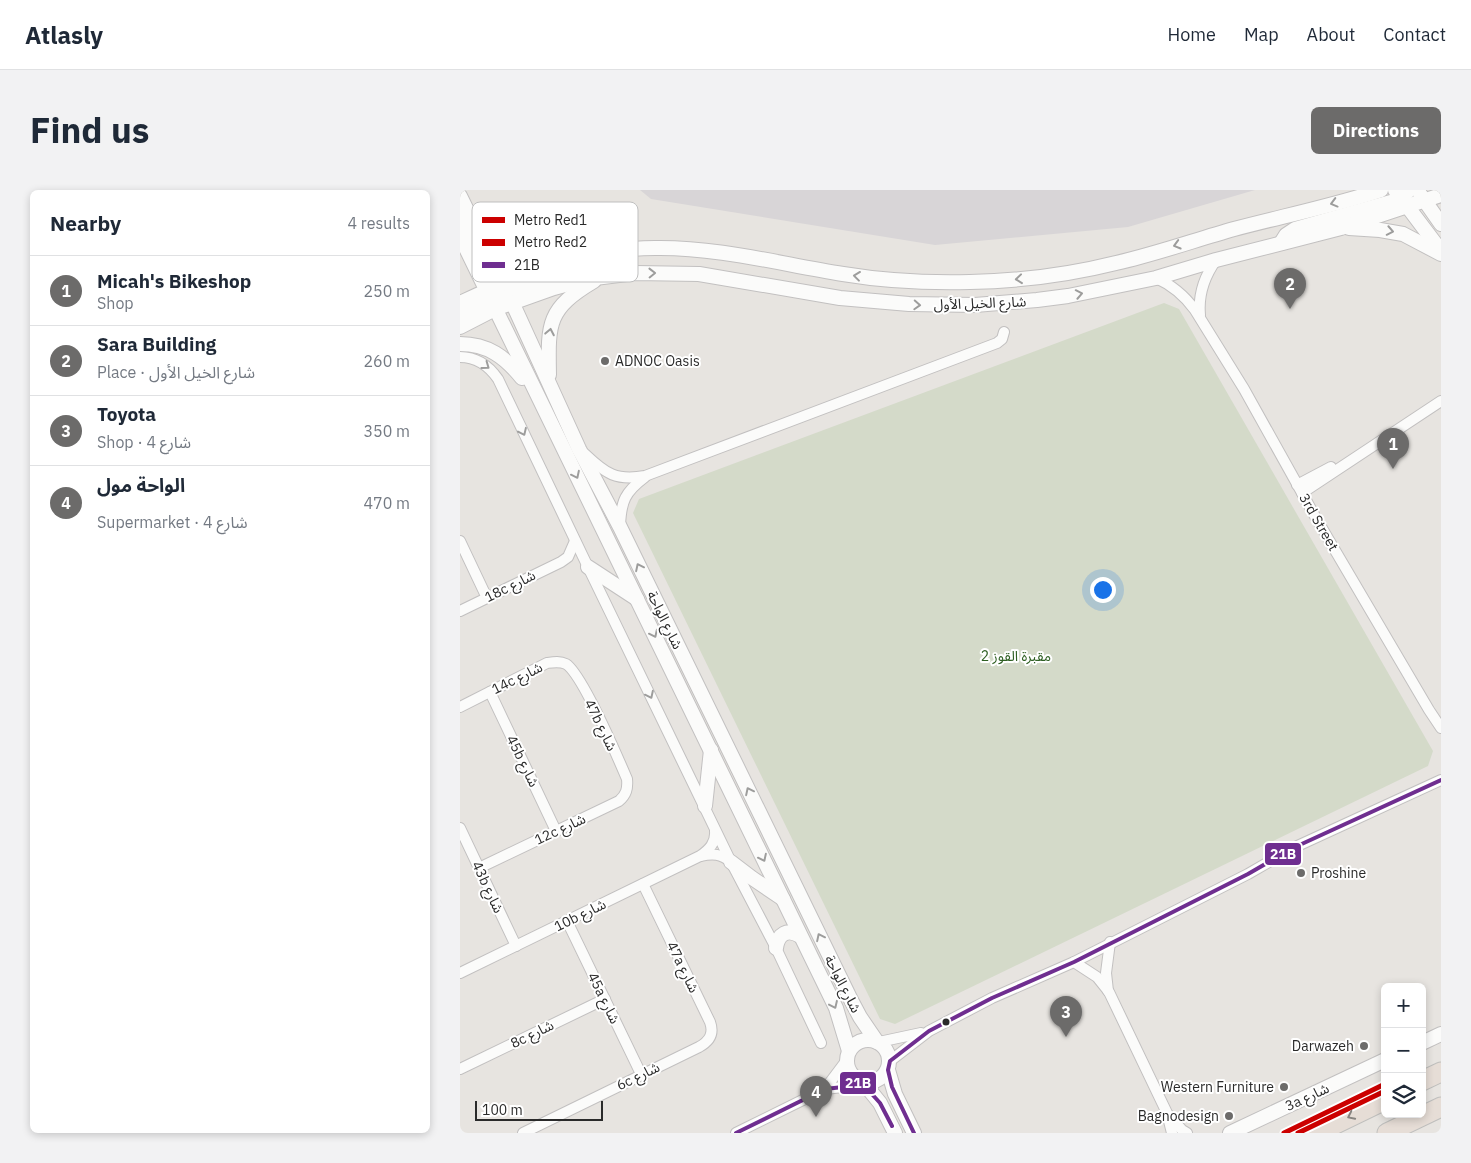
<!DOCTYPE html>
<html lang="en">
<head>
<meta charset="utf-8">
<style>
	:root { --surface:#fff; --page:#f2f2f3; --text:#1f2937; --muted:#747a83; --line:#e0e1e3; --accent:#6c6b6a }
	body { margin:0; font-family:"IBM Plex Sans","Noto Sans Arabic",sans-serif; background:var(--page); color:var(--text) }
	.controls { position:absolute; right:15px; bottom:15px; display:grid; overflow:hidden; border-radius:8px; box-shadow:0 2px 8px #0003 }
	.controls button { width:45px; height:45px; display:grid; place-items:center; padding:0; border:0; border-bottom:1px solid var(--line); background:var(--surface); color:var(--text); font:25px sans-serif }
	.scale { position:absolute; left:15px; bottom:12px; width:128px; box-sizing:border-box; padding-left:5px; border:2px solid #2a2a2a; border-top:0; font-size:14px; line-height:18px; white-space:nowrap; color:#2a2a2a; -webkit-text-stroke:4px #fff; paint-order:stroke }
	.you { position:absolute; left:642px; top:399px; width:18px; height:18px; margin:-12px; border:4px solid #fff; border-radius:50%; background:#1a73e8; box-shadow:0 0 0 8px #1a73e833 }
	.badge { display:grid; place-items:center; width:32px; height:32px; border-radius:50%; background:var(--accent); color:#fff; font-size:16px; font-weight:700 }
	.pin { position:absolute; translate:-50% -41px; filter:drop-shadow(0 1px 2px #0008) }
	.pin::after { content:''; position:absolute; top:26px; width:18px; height:15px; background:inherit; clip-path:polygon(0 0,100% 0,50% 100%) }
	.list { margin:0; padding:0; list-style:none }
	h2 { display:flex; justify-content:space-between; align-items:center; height:65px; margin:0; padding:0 20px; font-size:21px }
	h2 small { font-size:16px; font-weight:400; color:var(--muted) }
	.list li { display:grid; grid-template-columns:32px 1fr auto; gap:15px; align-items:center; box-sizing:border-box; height:70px; padding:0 20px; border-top:1px solid var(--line) }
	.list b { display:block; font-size:19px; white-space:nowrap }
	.list p { margin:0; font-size:16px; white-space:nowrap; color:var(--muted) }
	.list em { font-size:16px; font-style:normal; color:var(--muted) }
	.icon { flex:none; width:28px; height:28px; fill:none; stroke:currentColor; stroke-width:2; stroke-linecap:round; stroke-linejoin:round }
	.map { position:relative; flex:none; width:981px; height:943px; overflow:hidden; border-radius:8px }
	header { display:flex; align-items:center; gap:30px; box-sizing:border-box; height:70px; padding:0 25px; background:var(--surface); border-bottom:1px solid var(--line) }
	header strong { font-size:24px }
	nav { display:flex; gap:28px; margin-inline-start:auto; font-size:18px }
	.intro { display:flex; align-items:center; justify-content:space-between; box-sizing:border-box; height:120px; padding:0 30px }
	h1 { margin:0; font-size:35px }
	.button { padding:12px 22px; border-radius:8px; background:var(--accent); color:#fff; font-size:18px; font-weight:700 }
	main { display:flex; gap:30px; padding:0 30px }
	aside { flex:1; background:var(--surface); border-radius:8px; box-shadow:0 2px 8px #0003 }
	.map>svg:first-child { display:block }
</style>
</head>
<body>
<header>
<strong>Atlasly</strong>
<nav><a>Home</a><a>Map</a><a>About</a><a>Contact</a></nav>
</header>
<div class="intro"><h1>Find us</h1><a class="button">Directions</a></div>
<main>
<aside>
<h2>Nearby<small>4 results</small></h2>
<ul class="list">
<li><span class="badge">1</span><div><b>Micah's Bikeshop</b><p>Shop</p></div><em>250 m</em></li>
<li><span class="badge">2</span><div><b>Sara Building</b><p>Place · شارع الخيل الأول</p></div><em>260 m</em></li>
<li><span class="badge">3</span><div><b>Toyota</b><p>Shop · شارع 4</p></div><em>350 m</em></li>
<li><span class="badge">4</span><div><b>الواحة مول</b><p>Supermarket · شارع 4</p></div><em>470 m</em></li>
</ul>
</aside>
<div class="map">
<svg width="981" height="943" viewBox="0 0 981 943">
	<rect width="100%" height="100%" fill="#e7e4e0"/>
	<path fill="#d8d5d7" d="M180 0H795L668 37 475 55 191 9Z"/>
	<path fill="#d4dac9" d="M704 113 719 119 973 561 968 576 435 834 420 829 173 323 179 309Z"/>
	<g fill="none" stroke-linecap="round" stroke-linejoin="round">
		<defs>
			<g id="street">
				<path d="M696 88C712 95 724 105 735 120L784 199 856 328 969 520 981 538"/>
				<path d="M740 125C738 104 744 87 756 70"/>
				<path d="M0 167C17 167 29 176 38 189L128 377 271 672 316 758 361 853"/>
				<path d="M125 264C146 284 156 291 185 286L537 153 542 149 544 142"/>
				<path d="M837 295 871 277"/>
				<path d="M842 303 981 211"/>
				<path d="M160 336C161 311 165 302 185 287"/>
				<path d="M0 351 27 408"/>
				<path d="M0 421 101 372 108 367 115 351"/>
				<path d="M30 502 96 641"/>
				<path d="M0 517 87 473C94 472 100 471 106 474 122 484 158 568 167 589 168 599 166 605 159 611L19 678"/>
				<path d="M0 638 56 756"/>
				<path d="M241 666C253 663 261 664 271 672"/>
				<path d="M107 731 181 884"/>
				<path d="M614 772 637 787 649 802 707 923 712 943"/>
				<path d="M0 783 240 666C249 660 256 653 255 641"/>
				<path d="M648 801 646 783 650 752"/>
				<path d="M419 852 461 843"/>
				<path d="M430 871 469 841 532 808 614 772 788 684 833 658 981 590"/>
				<path d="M0 879 145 809"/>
				<path d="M365 899 383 897 401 892"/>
				<path d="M710 926 722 940 727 943"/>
				<path d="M63 943 239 857C250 851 254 843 250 832L183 694"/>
				<path d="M276 943 365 899 386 871"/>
			</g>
			<g id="secondary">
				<path d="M935 0 981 61"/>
				<path d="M960 4 981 34"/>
				<path d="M0 6 52 112 119 259 160 337 391 810 400 827 417 852"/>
				<path d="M0 28 12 53"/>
				<path d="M20 35C45 68 68 66 105 68"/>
				<path d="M889 38 920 40 943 44 981 64"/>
				<path d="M0 46 376 818 389 861"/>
				<path d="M821 53 826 45 835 39 938 10 945 5 949 0"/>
				<path d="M39 107 117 77 127 66"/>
				<path d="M0 113C62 84 126 58 195 58 258 57 320 74 383 84 425 91 468 93 510 92 559 91 608 85 656 73 696 64 735 50 774 39 823 26 873 16 921 0"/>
				<path d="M0 125 36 105"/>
				<path d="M0 137 35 119 94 98 127 89 175 83 239 84 380 108 449 114 515 115 577 110 608 106 696 88 756 70 881 38 981 5"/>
				<path d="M0 154C28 154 45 167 62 188"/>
				<path d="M89 185C88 133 87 119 134 91"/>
				<path d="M128 377 177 409"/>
				<path d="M245 616 251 560"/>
				<path d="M271 672 292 688 323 709"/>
				<path d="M316 758C318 744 327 738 340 746"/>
				<circle cx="408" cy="871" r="21"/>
				<path d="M962 853 981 844"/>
				<path d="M428 880 435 904 454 943"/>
				<path d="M403 892 420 913 435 943"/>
				<path d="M770 943 925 870"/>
			</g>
			<g id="highway">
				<path d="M962 891 981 882"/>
				<path d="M857 943 925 910"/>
				<path d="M927 943 981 917"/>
			</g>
		</defs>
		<use href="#street" stroke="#c2c0c0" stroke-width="12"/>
		<use href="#secondary" stroke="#c2c0c0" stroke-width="16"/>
		<use href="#highway" stroke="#bfbfbd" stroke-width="21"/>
		<use href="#street" stroke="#fbfbfa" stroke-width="10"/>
		<use href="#secondary" stroke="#fbfbfa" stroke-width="14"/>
		<use href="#highway" stroke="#e6ddd6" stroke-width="19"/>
		<defs>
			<g id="bus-1">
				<path d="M276 943 365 899 383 897 401 892 420 913 432 936"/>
				<path d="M454 943 432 897 428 880 430 871 469 841 532 808 614 772 788 684 833 658 981 590"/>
			</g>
		</defs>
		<use href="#bus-1" stroke="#fff" stroke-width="8"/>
		<use href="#bus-1" stroke="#6f2e90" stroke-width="4"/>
		<defs>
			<path id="metro-1" d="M824 943 925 894"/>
			<path id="metro-2" d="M838 943 925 901"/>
		</defs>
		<use href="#metro-1" stroke="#fff" stroke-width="9"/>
		<use href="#metro-2" stroke="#fff" stroke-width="9"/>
		<use href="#metro-1" stroke="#c00" stroke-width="5"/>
		<use href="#metro-2" stroke="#c00" stroke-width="5"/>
	</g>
	<defs><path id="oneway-chevron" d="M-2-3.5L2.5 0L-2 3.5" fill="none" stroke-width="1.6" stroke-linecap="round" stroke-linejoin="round" transform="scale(1.25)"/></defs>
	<g stroke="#9d9d9c">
		<use href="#oneway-chevron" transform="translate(874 13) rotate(165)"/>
		<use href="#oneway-chevron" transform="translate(930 41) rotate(11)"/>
		<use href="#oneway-chevron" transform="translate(717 55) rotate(164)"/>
		<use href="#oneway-chevron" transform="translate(192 83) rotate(-1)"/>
		<use href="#oneway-chevron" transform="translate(397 86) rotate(-173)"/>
		<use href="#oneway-chevron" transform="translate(559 89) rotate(174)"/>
		<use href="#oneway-chevron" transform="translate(619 104) rotate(-11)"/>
		<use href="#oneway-chevron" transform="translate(457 115) rotate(3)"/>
		<use href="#oneway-chevron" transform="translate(90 142) rotate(-79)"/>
		<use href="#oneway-chevron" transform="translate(26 176) rotate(36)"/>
		<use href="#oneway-chevron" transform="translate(63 242) rotate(65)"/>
		<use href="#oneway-chevron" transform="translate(116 285) rotate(64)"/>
		<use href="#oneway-chevron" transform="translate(179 377) rotate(-116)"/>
		<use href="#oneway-chevron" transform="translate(194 444) rotate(64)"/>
		<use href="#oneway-chevron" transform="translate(190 505) rotate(64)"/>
		<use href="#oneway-chevron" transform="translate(289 601) rotate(-116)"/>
		<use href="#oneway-chevron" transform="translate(303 668) rotate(64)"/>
		<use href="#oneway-chevron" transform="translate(360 747) rotate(-116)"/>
		<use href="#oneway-chevron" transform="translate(374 815) rotate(65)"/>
	</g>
	<use stroke="#888480" href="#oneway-chevron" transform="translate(891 926) rotate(154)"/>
	<g fill="#6c6b6a" stroke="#fff" stroke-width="2">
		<circle cx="145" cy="171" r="5"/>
		<circle cx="841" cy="683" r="5"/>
		<circle cx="904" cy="856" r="5"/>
		<circle cx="824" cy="897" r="5"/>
		<circle cx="769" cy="926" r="5"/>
	</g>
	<circle fill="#2a2a2a" stroke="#fff" stroke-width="2" cx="486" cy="832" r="4.5"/>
	<g text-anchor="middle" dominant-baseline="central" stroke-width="4" stroke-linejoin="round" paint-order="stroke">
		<g font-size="14" fill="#2a2a2a" stroke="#fff">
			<text transform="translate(520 113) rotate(-2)">شارع الخيل الأول</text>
			<text transform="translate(859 332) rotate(60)">3rd Street</text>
			<text transform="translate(50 396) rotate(-26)">18c شارع</text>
			<text transform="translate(205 430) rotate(64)">شارع الواحة</text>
			<text transform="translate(57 488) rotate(-26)">14c شارع</text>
			<text transform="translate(141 535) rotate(64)">47b شارع</text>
			<text transform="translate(63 571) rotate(64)">45b شارع</text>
			<text transform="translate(100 639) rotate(-25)">12c شارع</text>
			<text transform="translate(28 697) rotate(65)">43b شارع</text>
			<text transform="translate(120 725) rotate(-26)">10b شارع</text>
			<text transform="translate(223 777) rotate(64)">47a شارع</text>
			<text transform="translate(383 794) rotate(63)">شارع الواحة</text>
			<text transform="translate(144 808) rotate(64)">45a شارع</text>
			<text transform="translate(72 844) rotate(-26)">8c شارع</text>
			<text transform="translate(178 886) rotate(-26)">6c شارع</text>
			<text transform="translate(847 907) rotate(-25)">3a شارع</text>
		</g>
		<g font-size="14" fill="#2a2a2a" stroke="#fff" text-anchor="end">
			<text x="155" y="171" text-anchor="start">ADNOC Oasis</text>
			<text x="851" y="683" text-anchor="start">Proshine</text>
			<text x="894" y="856">Darwazeh</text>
			<text x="814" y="897">Western Furniture</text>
			<text x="759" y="926">Bagnodesign</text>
		</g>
		<g font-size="14" fill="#2e5f22" stroke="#fff">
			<text x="556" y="466">مقبرة القوز 2</text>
		</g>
	</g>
	<rect x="12" y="12" width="166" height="80" rx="8" fill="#fff" stroke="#bfbfbf" stroke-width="1"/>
	<rect x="22" y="27" width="23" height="6" fill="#c00"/>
	<rect x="22" y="49" width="23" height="7" fill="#c00"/>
	<rect x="22" y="72" width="23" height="6" fill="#6f2e90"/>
	<g font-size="14" fill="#2a2a2a">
		<text x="54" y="35">Metro Red1</text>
		<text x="54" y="57">Metro Red2</text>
		<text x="54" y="80">21B</text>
	</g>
	<g stroke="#fff" stroke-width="2">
		<rect x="804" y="652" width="38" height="24" rx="5" fill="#6f2e90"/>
		<rect x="379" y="881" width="38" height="24" rx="5" fill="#6f2e90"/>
	</g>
	<g font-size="14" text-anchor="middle" font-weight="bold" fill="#fff">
		<text x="823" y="669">21B</text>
		<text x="398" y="898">21B</text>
	</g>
</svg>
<div class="controls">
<button>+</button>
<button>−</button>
<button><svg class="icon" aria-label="layers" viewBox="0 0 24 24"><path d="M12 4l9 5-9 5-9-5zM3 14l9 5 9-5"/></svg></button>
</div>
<div class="scale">100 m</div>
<div class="you"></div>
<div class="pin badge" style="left:933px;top:279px">1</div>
<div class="pin badge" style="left:830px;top:119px">2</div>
<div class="pin badge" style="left:606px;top:847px">3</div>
<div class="pin badge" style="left:356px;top:927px">4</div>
</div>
</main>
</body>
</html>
